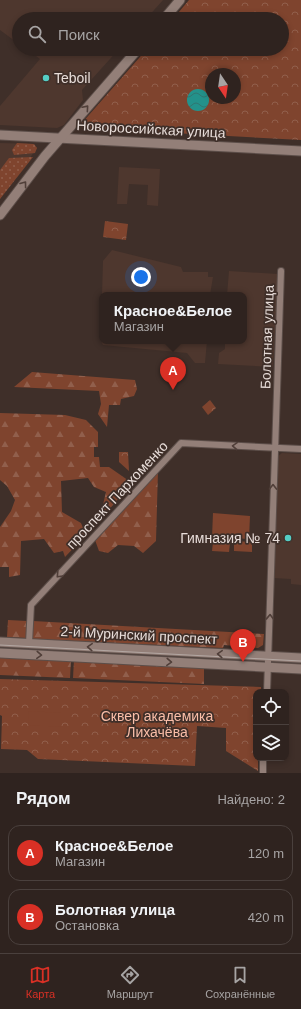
<!DOCTYPE html>
<html lang="ru">
<head>
<meta charset="utf-8">
<style>
	:root { --surface:#2f231f; --page:#3b2f2c; --text:#f1f3f6; --muted:#a7a4a4; --line:#4a403d; --accent:#d93025 }
	body { margin:0; font-family:Arial,sans-serif; background:var(--page); color:var(--text) }
	.controls { position:absolute; right:12px; bottom:12px; display:grid; overflow:hidden; border-radius:8px; box-shadow:0 2px 6px #0003 }
	.controls button { width:36px; height:36px; display:grid; place-items:center; padding:0; border:0; border-bottom:1px solid var(--line); background:var(--surface); color:var(--text); font:20px sans-serif }
	.compass { position:absolute; left:205px; top:68px; width:36px; height:36px; border-radius:50%; background:var(--surface); box-shadow:0 2px 6px #0003; rotate:167deg }
	.you { position:absolute; left:141px; top:277px; width:14px; height:14px; margin:-10px; border:3px solid #fff; border-radius:50%; background:#1a73e8; box-shadow:0 0 0 6px #1a73e833 }
	.badge { display:grid; place-items:center; width:26px; height:26px; border-radius:50%; background:var(--accent); color:#fff; font-size:13px; font-weight:700 }
	.pin { position:absolute; translate:-50% -33px; filter:drop-shadow(0 1px 2px #0008) }
	.pin::after { content:''; position:absolute; top:21px; width:14px; height:12px; background:inherit; clip-path:polygon(0 0,100% 0,50% 100%) }
	.popup { position:absolute; left:99px; top:292px; width:148px; height:52px; box-sizing:border-box; display:grid; place-content:center; border-radius:8px; background:var(--surface); filter:drop-shadow(0 1px 3px #0005); font-size:13px; white-space:nowrap; color:var(--muted) }
	.popup b { font-size:15px; color:var(--text) }
	.popup::after { content:''; position:absolute; left:50%; top:100%; margin-left:-8px; border:8px solid transparent; border-top-color:var(--surface) }
	.list { margin:0; padding:0; list-style:none }
	h2 { display:flex; justify-content:space-between; align-items:center; height:52px; margin:0; padding:0 16px; font-size:17px }
	h2 small { font-size:13px; font-weight:400; color:var(--muted) }
	.list li { display:grid; grid-template-columns:26px 1fr auto; gap:12px; align-items:center; box-sizing:border-box; height:56px; margin:0 8px 8px; padding:0 8px; border:1px solid var(--line); border-radius:12px }
	.list b { display:block; font-size:15px; white-space:nowrap }
	.list p { margin:0; font-size:13px; white-space:nowrap; color:var(--muted) }
	.list em { font-size:13px; font-style:normal; color:var(--muted) }
	.icon { flex:none; width:22px; height:22px; fill:none; stroke:currentColor; stroke-width:2; stroke-linecap:round; stroke-linejoin:round }
	.map { position:relative; flex:none; width:301px; height:773px; overflow:hidden }
	.search { position:absolute; background:var(--surface); box-shadow:0 2px 6px #0003; left:12px; right:12px; top:12px; height:44px; display:flex; align-items:center; gap:10px; box-sizing:border-box; padding:0 14px; border-radius:22px; color:var(--muted); font-size:15px }
	.sheet { height:180px; background:var(--surface) }
	nav { display:flex; justify-content:space-around; align-items:center; box-sizing:border-box; height:56px; border-top:1px solid var(--line); background:var(--surface); font-size:11px; color:var(--muted) }
	nav a { display:grid; justify-items:center; gap:2px }
	nav .on { color:var(--accent) }
	.map>svg:first-child { display:block }
</style>
</head>
<body>
<div class="map">
<svg width="301" height="773" viewBox="0 0 301 773">
	<defs>
		<pattern id="grass-dots" width="8" height="8" patternUnits="userSpaceOnUse"><rect width="8" height="8" fill="#7f442e"/><path d="M2 2h.1M6 6h.1" fill="none" stroke="#915f4c" stroke-width="1.8" stroke-linecap="round"/></pattern>
		<pattern id="forest-firs" width="22" height="20" patternUnits="userSpaceOnUse"><rect width="22" height="20" fill="#7f442e"/><path d="M5 1l3.5 6h-7zM16 11l3.5 6h-7z" fill="#915f4c"/></pattern>
		<pattern id="park-crowns" width="20" height="18" patternUnits="userSpaceOnUse"><rect width="20" height="18" fill="#7f442e"/><path d="M2 6a3 3 0 1 1 6 0M12 15a3 3 0 1 1 6 0" fill="none" stroke="#915f4c"/></pattern>
		<pattern id="water-waves" width="16" height="10" patternUnits="userSpaceOnUse"><rect width="16" height="10" fill="#23928b"/><path d="M0 5q4-4 8 0t8 0" fill="none" stroke="#2f7671"/></pattern>
	</defs>
	<rect width="100%" height="100%" fill="#3f2f29"/>
	<g fill="#4e372e">
		<path d="M0 0H163L146 19H19V44L0 30Z"/>
		<path d="M27 49H119L82 90 83 100 64 125 57 128 0 125V106L40 59Z"/>
		<path d="M0 143 34 144 37 148 0 199Z"/>
		<path d="M119 167 160 169 158 206 147 205 148 185 129 184 127 204H117Z"/>
		<path d="M112 250 181 267 183 272H208V277H213L210 295H102L103 261Z"/>
		<path d="M229 271 278 274 273 367 218 364 219 353 225 349V341H244V295H227Z"/>
		<path d="M102 306V341H207L205 363H195L187 353 103 345 101 341Z"/>
		<path d="M282 453 301 454V585L291 584V579L273 578 277 457Z"/>
	</g>
	<g fill="url(#grass-dots)">
		<path d="M17 143 34 144 37 148 35 153 14 155 12 150Z"/>
		<path d="M33 157 0 199V170L9 158Z"/>
	</g>
	<g fill="url(#forest-firs)">
		<path d="M32 372 135 380 137 389 134 396 121 399 120 405H109L107 427 98 414 101 404 99 391 14 387Z"/>
		<path d="M0 413 65 415 86 420 98 432V447H94V457H99L100 467H109L132 483 106 513H101L106 492 94 487 88 478 61 481 62 512 81 523 86 535 65 557 63 551 54 553 44 539 21 541 20 575 9 577V567H0V527L11 511 15 500 7 486 0 480Z"/>
		<path d="M158 471 156 541 143 553 134 546 118 545 108 553 99 551 95 540Z"/>
		<path d="M8 620 27 621 26 638 7 637Z"/>
		<path d="M33 621 264 634 263 645 258 648 224 645 223 648 32 639Z"/>
		<path d="M0 656 71 660 70 678 0 675Z"/>
		<path d="M74 660 204 667V684L73 678Z"/>
	</g>
	<g fill="url(#park-crowns)" fill-rule="evenodd">
		<path d="M189 0H301V140L82 128 81 124 147 49H282V19H173ZM211 74H235V98H211Z"/>
		<path d="M105 221 128 224 126 240 103 237Z"/>
		<path d="M210 400 216 408 208 415 202 407Z"/>
		<path d="M119 452H128L129 471 119 462Z"/>
		<path d="M0 679 261 687V692H256V758H258V771L226 751V728L197 726 195 766 38 759 27 750 1 749 2 716 0 715Z"/>
	</g>
	<g fill="#7f442e">
		<path d="M213 513 250 516 249 539 212 537Z"/>
		<path d="M234 541 252 542V552L234 551Z"/>
		<path d="M213 542 230 543 229 552 212 551Z"/>
		<path d="M29 711 61 713V727L48 726V733H40V726L28 725Z"/>
	</g>
	<circle fill="url(#water-waves)" cx="198" cy="100" r="11"/>
	<g fill="none" stroke-linecap="round" stroke-linejoin="round">
		<defs>
			<g id="minor">
				<path d="M29 643 31 605 181 443 301 449"/>
				<path d="M267 692 281 271"/>
				<path d="M263 773V758"/>
			</g>
			<g id="secondary">
				<path d="M164 19 180 0"/>
				<path d="M0 135 301 151"/>
				<path d="M0 215 45 156 138 49"/>
				<path d="M0 642 301 658"/>
				<path d="M0 653 301 669"/>
			</g>
		</defs>
		<use href="#minor" stroke="#5c4e49" stroke-width="8"/>
		<use href="#secondary" stroke="#5c4e49" stroke-width="11"/>
		<use href="#minor" stroke="#937f78" stroke-width="6"/>
		<use href="#secondary" stroke="#937f78" stroke-width="9"/>
		<path stroke="#b3a7a2" stroke-width="1" d="M0 645 301 661"/>
	</g>
	<defs><path id="oneway-chevron" d="M-2-3.5L2.5 0L-2 3.5" fill="none" stroke-width="1.6" stroke-linecap="round" stroke-linejoin="round"/></defs>
	<g stroke="#503f39">
		<use href="#oneway-chevron" transform="translate(86 108) rotate(-49)"/>
		<use href="#oneway-chevron" transform="translate(24 184) rotate(-53)"/>
		<use href="#oneway-chevron" transform="translate(235 446) rotate(-177)"/>
		<use href="#oneway-chevron" transform="translate(273 487) rotate(-89)"/>
		<use href="#oneway-chevron" transform="translate(59 575) rotate(133)"/>
		<use href="#oneway-chevron" transform="translate(270 617) rotate(-88)"/>
		<use href="#oneway-chevron" transform="translate(90 647) rotate(-177)"/>
		<use href="#oneway-chevron" transform="translate(220 654) rotate(-177)"/>
		<use href="#oneway-chevron" transform="translate(39 655) rotate(3)"/>
		<use href="#oneway-chevron" transform="translate(169 662) rotate(3)"/>
	</g>
	<g fill="#55cec5" stroke="#3f2f29" stroke-width="1.5">
		<circle cx="46" cy="78" r="4"/>
		<circle cx="288" cy="538" r="4"/>
	</g>
	<g text-anchor="middle" dominant-baseline="central" stroke-width="3.5" stroke-linejoin="round" paint-order="stroke">
		<g font-size="14" fill="#e8ddd9" stroke="#3f2f29" text-anchor="start">
			<text x="54" y="78">Teboil</text>
			<text x="280" y="538" text-anchor="end">Гимназия № 74</text>
		</g>
		<g font-size="14" fill="#e8ddd9" stroke="#3f2f29">
			<text transform="translate(151 129) rotate(3)">Новороссийская улица</text>
			<text transform="translate(267 337) rotate(-88)">Болотная улица</text>
			<text transform="translate(117 495) rotate(-47)">проспект Пархоменко</text>
			<text transform="translate(139 635) rotate(3)">2-й Муринский проспект</text>
		</g>
		<g font-size="14" fill="#fabea8" stroke="#3f2f29">
			<text x="157" y="716">Сквер академика<tspan x="157" dy="16">Лихачёва</tspan></text>
		</g>
	</g>
</svg>
<div class="controls">
<button><svg class="icon" aria-label="locate" viewBox="0 0 24 24"><circle cx="12" cy="12" r="6"/><path d="M12 2v4M12 18v4M2 12h4M18 12h4"/></svg></button>
<button><svg class="icon" aria-label="layers" viewBox="0 0 24 24"><path d="M12 4l9 5-9 5-9-5zM3 14l9 5 9-5"/></svg></button>
</div>
<svg class="compass" viewBox="-18 -18 36 36"><path d="M0-13l5 13h-10z" fill="#e53935"/><path d="M0 13l5-13h-10z" fill="#a7a4a4"/></svg>
<div class="you"></div>
<div class="pin badge" style="left:173px;top:390px">A</div>
<div class="popup"><b>Красное&amp;Белое</b>Магазин</div>
<div class="pin badge" style="left:243px;top:662px">B</div>
<div class="search"><svg class="icon" aria-label="search" viewBox="0 0 24 24"><circle cx="10" cy="10" r="6"/><path d="M15 15l6 6"/></svg>Поиск</div>
</div>
<section class="sheet">
<h2>Рядом<small>Найдено: 2</small></h2>
<ul class="list">
<li><span class="badge">A</span><div><b>Красное&amp;Белое</b><p>Магазин</p></div><em>120 m</em></li>
<li><span class="badge">B</span><div><b>Болотная улица</b><p>Остановка</p></div><em>420 m</em></li>
</ul>
</section>
<nav>
<a class="on"><svg class="icon" aria-label="map" viewBox="0 0 24 24"><path d="M3 6l6-2 6 2 6-2v14l-6 2-6-2-6 2zM9 4v14M15 6v14"/></svg>Карта</a>
<a><svg class="icon" aria-label="directions" viewBox="0 0 24 24"><path d="M12 3l9 9-9 9-9-9zM9 14v-3h6M13 9l2 2-2 2"/></svg>Маршрут</a>
<a><svg class="icon" aria-label="saved" viewBox="0 0 24 24"><path d="M7 4h10v16l-5-4-5 4z"/></svg>Сохранённые</a>
</nav>
</body>
</html>
